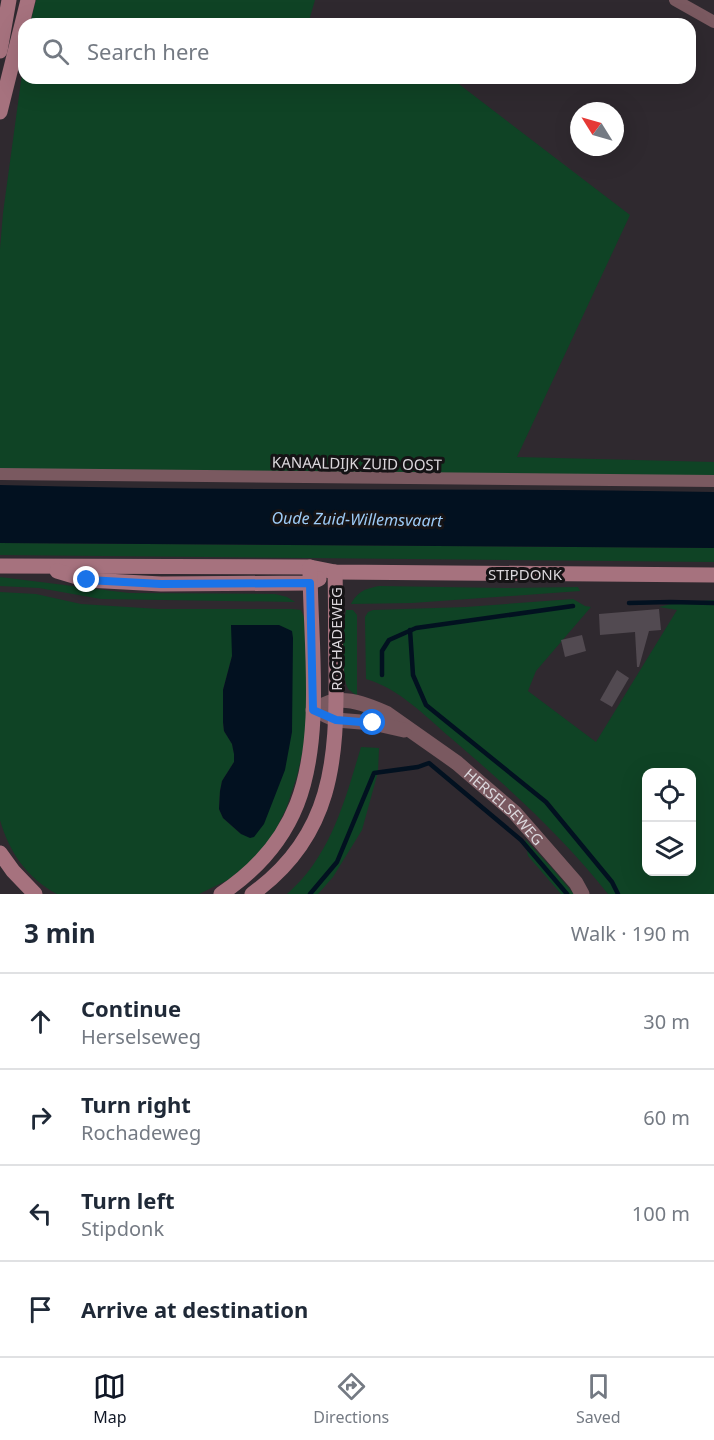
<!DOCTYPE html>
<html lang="en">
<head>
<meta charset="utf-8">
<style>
	:root { --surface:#fff; --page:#f6f6f7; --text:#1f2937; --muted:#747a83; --line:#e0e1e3; --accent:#111827 }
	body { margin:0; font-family:"Noto Sans",sans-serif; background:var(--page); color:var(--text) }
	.controls { position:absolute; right:18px; bottom:18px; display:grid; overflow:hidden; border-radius:12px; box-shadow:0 6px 24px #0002 }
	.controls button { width:54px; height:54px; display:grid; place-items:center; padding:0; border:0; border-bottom:2px solid var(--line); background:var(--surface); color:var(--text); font:30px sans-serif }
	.compass { position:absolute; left:570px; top:102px; width:54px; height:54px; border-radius:50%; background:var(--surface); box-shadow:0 6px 24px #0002; rotate:307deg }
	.stop { position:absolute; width:18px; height:18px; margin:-14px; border:4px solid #1a73e8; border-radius:50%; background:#fff }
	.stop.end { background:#1a73e8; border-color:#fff; box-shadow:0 2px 6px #0008 }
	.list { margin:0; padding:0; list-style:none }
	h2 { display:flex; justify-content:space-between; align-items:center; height:78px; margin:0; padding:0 24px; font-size:26px }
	h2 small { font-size:20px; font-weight:400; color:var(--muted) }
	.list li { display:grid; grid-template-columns:39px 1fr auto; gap:18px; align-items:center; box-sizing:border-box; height:96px; padding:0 24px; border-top:2px solid var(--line) }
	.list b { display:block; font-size:22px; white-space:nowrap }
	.list p { margin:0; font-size:20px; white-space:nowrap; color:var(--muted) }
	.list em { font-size:20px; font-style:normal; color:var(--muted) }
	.icon { flex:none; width:33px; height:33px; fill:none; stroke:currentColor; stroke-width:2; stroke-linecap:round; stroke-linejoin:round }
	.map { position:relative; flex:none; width:714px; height:894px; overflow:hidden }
	.search { position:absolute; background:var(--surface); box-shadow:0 6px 24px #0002; left:18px; right:18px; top:18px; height:66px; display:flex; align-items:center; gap:15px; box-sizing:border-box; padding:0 21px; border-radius:18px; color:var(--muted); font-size:22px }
	.sheet { height:462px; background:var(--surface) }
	nav { display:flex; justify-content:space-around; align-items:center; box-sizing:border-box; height:84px; border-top:2px solid var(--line); background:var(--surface); font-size:16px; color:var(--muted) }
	nav a { display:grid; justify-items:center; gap:3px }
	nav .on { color:var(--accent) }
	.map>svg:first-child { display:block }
</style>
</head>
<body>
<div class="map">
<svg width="714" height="894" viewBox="0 0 714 894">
	<rect width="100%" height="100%" fill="#2f292f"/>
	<g fill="#0f4325" fill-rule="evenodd">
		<path d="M36 0H315L308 24H30Z"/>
		<path d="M24 59V78H451L630 215 517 457 714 462V476L0 473V249L3 213Z"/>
		<path d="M0 543 714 548V562L0 555Z"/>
		<path d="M0 577 129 593 275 594 287 597 295 602 101 599 39 588 0 586Z"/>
		<path d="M379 586 505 588 578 587 580 591 412 603 351 604C358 591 365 589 379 586Z"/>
		<path d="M0 592 36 594 81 604 159 609H292L301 610 308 626 307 699 305 741 297 776 286 809 271 839 249 863 228 880 199 894H57C27 878 9 852 0 820ZM292 631V732L241 834 223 818 219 809 220 791 222 781 234 762V753L232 744 224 731 223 722V690L232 656Z"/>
		<path d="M573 599 585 606 591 607 536 671 528 691 596 742 677 610 659 607 671 604 714 600V894H608C563 837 507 786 452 739 425 716 400 689 366 679L365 617 368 612 373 610 466 607ZM646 772H692V872H646Z"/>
		<path d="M346 610H353L357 615V696C356 695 350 690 349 690 340 678 343 625 346 610Z"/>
		<path d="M361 747 379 748 378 772 362 830 333 877 318 894H287C331 856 345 800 361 747Z"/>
		<path d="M525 839 551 867 574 894H561L528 856Z"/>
	</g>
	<g fill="#021120">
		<path d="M0 485C238 492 476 487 714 492V548L0 543Z"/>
		<path d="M231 625H279L292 631 293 638 292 732 285 770 264 824 254 837 250 838 241 834 223 818 219 809 220 791 222 781 234 762V754L232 744 224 731 223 722V690L232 656Z"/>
	</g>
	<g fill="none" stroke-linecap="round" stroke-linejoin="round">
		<g stroke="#021120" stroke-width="4.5">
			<path d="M629 603 670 602 714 603"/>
			<path d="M410 630 413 675 426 705 546 802 612 882 618 894"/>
			<path d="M382 675V651L389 640 416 628 573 606"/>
			<path d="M310 894 337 862 374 773 418 767 429 763 521 840 567 894"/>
		</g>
	</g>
	<g fill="#524a51">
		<path d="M659 609 661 630 649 631 639 667H637L635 632 600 635 599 614Z"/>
		<path d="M582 635 586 651 565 657 561 640Z"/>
		<path d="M617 670 629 678 612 707 600 700Z"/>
	</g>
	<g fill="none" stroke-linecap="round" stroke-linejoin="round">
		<g stroke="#7a5960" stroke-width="12">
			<path d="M675 0 714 22"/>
			<path d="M0 474 714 481"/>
		</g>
		<g stroke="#7a5960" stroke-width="15">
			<path id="s1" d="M313 710C320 707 328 702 335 701 350 698 373 707 386 713L457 763 515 813 576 883 582 894"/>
			<path d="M325 715 336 720 373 723 404 730"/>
		</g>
		<g stroke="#a6727e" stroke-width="15">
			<path d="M0 51 9 0"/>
			<path d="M0 112 28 0"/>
			<path d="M0 566 310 567 335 572 714 575"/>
			<path d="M57 571 87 580 161 584 310 583 319 579"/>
			<path d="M0 853 13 871 35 894"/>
			<path d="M221 894C254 872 282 842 297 804 324 735 310 640 310 567"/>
			<path d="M252 894C333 836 337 760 336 669 335 637 336 605 335 572"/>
		</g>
	</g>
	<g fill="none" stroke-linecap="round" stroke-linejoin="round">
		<path stroke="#1a73e8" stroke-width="8" d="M87 580 161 584 310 583 313 710 336 720 373 723"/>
	</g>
	<g text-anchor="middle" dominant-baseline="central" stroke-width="6" stroke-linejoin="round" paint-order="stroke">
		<g font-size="15" fill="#dbd7dc" stroke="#151315">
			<text transform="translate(357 463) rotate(1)">KANAALDIJK ZUID OOST</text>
			<text x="525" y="574">STIPDONK</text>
			<text transform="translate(336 639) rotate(-90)">ROCHADEWEG</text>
			<text stroke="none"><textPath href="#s1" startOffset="228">HERSELSEWEG</textPath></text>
		</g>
		<g font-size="16" font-style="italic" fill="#9eccf7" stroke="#151315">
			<text transform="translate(357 519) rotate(1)">Oude Zuid-Willemsvaart</text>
		</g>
	</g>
</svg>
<div class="controls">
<button><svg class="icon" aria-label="locate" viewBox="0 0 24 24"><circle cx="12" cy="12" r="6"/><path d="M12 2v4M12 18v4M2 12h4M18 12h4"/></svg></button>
<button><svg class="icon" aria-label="layers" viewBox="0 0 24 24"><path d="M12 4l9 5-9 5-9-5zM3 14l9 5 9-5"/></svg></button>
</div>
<svg class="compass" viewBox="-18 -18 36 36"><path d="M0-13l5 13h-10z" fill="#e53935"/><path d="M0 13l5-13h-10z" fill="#747a83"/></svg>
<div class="stop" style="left:373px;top:723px"></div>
<div class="stop end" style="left:87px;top:580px"></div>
<div class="search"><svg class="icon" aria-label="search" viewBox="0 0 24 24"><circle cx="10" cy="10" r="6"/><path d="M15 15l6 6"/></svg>Search here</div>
</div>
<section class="sheet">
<h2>3 min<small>Walk · 190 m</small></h2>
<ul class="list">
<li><svg class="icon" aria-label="ahead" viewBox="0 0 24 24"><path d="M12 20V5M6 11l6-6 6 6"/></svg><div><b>Continue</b><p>Herselseweg</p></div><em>30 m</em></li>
<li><svg class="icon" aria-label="right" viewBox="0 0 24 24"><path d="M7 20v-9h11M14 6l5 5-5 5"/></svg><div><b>Turn right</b><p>Rochadeweg</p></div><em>60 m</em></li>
<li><svg class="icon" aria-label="left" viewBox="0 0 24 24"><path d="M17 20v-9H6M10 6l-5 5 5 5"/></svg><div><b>Turn left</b><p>Stipdonk</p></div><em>100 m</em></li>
<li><svg class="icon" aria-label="arrive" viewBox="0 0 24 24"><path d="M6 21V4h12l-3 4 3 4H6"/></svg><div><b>Arrive at destination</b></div></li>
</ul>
</section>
<nav>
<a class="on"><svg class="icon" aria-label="map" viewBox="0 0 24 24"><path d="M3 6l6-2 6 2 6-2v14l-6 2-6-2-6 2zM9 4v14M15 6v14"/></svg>Map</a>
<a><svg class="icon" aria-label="directions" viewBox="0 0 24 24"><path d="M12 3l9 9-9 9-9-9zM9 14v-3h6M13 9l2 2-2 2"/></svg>Directions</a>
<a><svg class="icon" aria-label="saved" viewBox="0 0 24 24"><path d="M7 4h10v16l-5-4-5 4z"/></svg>Saved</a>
</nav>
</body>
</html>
